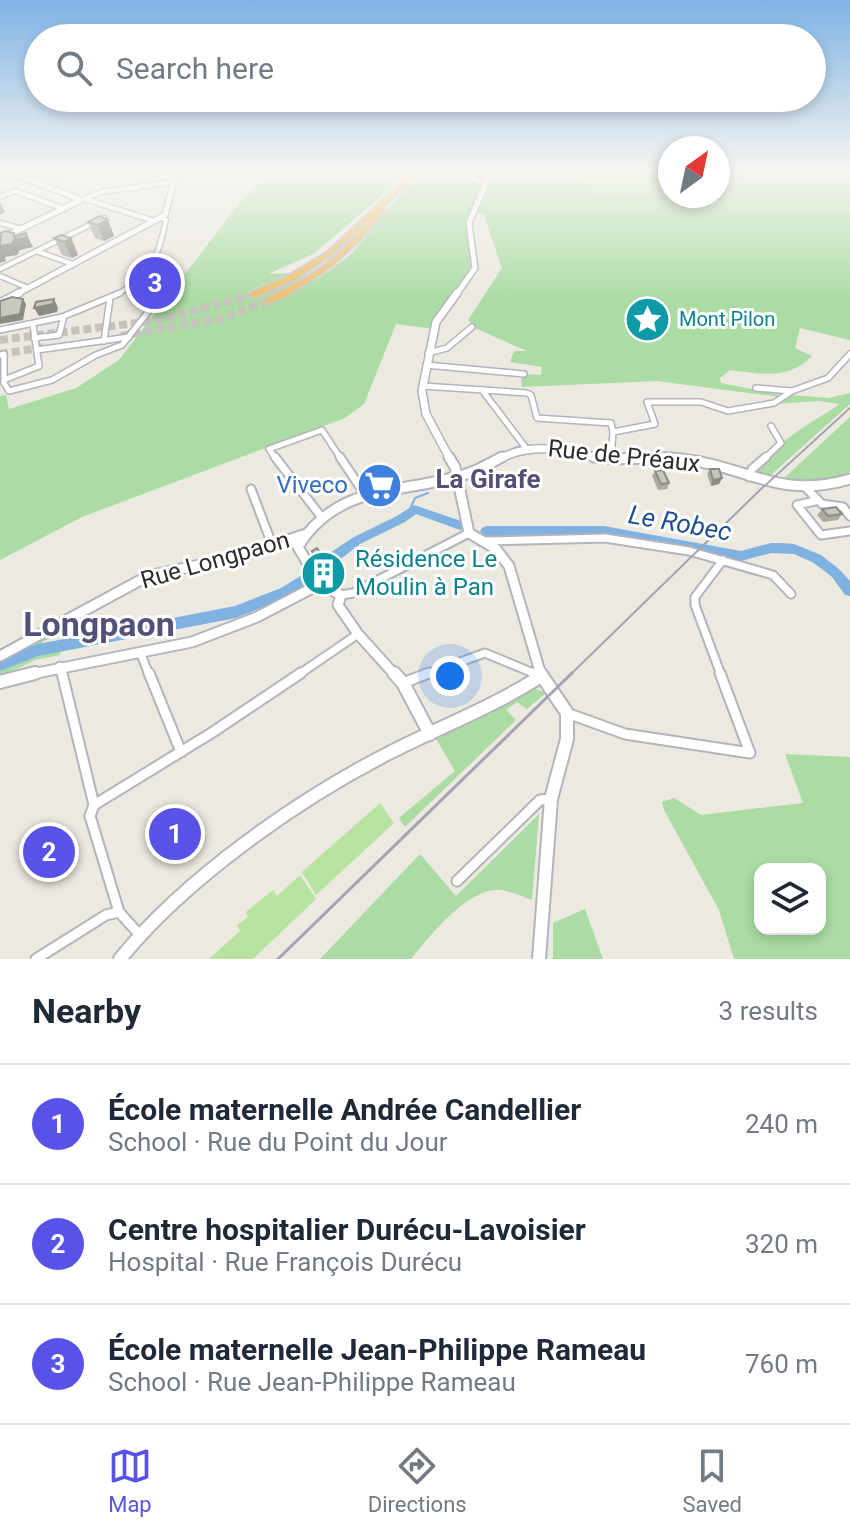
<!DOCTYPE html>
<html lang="en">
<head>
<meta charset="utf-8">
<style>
	:root { --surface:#fff; --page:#f6f6f7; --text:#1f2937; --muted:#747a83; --line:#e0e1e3; --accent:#5853e6 }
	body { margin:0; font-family:Roboto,sans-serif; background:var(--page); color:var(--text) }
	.controls { position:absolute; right:24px; bottom:24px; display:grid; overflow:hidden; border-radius:16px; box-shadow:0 4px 12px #0003 }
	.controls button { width:72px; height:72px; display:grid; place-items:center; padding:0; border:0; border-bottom:2px solid var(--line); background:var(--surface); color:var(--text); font:40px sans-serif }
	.compass { position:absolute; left:658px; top:136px; width:72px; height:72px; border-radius:50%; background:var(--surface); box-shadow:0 4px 12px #0003; rotate:33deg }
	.you { position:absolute; left:450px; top:676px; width:28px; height:28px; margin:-20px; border:6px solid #fff; border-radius:50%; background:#1a73e8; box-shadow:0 0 0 12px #1a73e833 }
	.badge { display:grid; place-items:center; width:52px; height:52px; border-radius:50%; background:var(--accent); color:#fff; font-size:26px; font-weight:700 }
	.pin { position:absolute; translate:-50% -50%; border:4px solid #fff; box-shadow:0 2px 8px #0006 }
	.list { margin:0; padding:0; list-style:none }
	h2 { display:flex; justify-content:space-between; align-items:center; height:104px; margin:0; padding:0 32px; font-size:34px }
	h2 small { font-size:26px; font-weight:400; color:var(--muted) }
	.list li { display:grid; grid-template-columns:52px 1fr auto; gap:24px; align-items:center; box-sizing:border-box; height:120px; padding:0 32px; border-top:2px solid var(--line) }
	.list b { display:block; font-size:30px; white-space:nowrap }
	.list p { margin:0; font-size:26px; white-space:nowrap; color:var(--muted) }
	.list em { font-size:26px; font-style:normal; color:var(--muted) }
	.icon { flex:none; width:44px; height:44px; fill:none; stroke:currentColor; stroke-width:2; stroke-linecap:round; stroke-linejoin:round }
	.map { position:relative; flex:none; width:850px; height:959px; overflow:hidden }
	.search { position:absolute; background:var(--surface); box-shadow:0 4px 12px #0003; left:24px; right:24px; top:24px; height:88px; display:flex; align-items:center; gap:20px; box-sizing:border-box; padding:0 28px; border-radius:44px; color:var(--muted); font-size:30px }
	.sheet { height:464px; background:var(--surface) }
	nav { display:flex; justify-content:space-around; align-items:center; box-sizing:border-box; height:112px; border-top:2px solid var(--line); background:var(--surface); font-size:22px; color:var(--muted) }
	nav a { display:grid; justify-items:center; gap:4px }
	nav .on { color:var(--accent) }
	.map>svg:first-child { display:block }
</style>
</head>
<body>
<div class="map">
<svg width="850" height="959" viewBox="0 0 850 959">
	<rect width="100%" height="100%" fill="#ece9e0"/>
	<g fill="#aadca3" fill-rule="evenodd">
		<path d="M25 170H82L39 188 12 180 0 183V177Z"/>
		<path d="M289 170H412L313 254 268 274 290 273 249 291 254 297 311 274 266 299 269 302 319 278 351 254 402 193 427 170H466L477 183 490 186 495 178 491 170H581L596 195 718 196V170H850V340L800 328 795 348 812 356C789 380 761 374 730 370L720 378 721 383 781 395 780 397 657 381 522 387 521 374 541 375 542 367 510 362 514 351H527L477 329 468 320 502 268 483 213H473C467 232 480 245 477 264 475 281 445 314 434 329L396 324 364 404 345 418 82 517 0 560V396L6 395 9 409 76 388 119 360 238 205 256 185Z"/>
		<path d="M850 393V404L772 474 766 479 754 474C773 443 811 423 840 404L819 401 775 404 790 395 829 398Z"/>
		<path d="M850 417V472L818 482 782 480Z"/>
		<path d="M61 630 62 636 43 641 41 650 61 647 60 655 35 660 0 677V665L34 651 4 660Z"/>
		<path d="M534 688 546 693 527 709 517 702 506 710 516 720 405 827 399 818 455 771 436 739Z"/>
		<path d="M785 754 850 757V959H734L719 910 664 810 662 802 674 798 701 815 803 803ZM760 869H820V929H760Z"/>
		<path d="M539 814 532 900C523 897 511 891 501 890 468 887 430 936 411 959H320L420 854 456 896Z"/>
		<path d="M585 909 603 959H553V923Z"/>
	</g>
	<g fill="#b7e2a0">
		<path d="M581 170H670V196L595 195Z"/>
		<path d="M380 803 394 823 316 895 302 872Z"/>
		<path d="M300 875 316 899 253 959H209L240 931 237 925 248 917 246 912 273 890 277 896Z"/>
	</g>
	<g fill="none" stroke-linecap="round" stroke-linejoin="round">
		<g stroke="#7fb2e1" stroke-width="2">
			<path d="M480 462 520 446"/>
			<path d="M409 511 415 498 428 493"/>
		</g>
		<g fill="#7fb2e1" fill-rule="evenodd">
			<path d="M414 505 464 522 466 525 464 528 460 530 416 514 405 522 360 544 338 561 334 562 330 561 328 557 330 553 352 538 397 516Z"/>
			<path d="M486 526H604L741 551 771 543H782L794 544 821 555 840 570 850 581V596L845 595 832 577 822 569 812 562 794 554 771 553 741 561 604 536H486L482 534 480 531 482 528Z"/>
			<path d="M309 571 313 572 315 576 313 580 291 596 236 618 38 656 0 671V657L38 644 235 606 281 588Z"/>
		</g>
		<g stroke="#c6c3bc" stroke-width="8" stroke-dasharray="8 4" stroke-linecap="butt">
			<path d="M121 336 220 319 268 301"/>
			<path d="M0 340 160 320 253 295"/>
			<path d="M0 354 46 347"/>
		</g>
		<defs>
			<g id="street-far3">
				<path d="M0 197 15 191 65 209"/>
				<path d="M85 199 154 221"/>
				<path d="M81 200 101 192 174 182"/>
				<path d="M0 223 22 229"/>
				<path d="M36 251 70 263"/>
				<path d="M0 269 104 218"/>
				<path d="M0 276 28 288"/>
				<path d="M127 288 145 295"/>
				<path d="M116 295C152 275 158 258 166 220L161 218"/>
			</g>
			<g id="street-far2">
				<path d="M0 330 62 317 120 293"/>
				<path d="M34 338 59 335 63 320"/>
				<path d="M104 341 110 298"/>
				<path d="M37 350 129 337"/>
				<path d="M428 353 447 348 472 327"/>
				<path d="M0 355 4 354V383L9 391 52 380 96 355 122 345 155 303 139 293"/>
				<path d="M426 365 524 374"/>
				<path d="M4 380 39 366 33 325"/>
				<path d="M423 386 527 393 531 395 537 418 611 423 613 432"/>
				<path d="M756 388 792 391"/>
				<path d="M482 390 526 448"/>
				<path d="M276 459 269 449 322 430 341 459"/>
				<path d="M611 459 613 432 655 424 647 402H701L728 411 774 403 792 391 828 378 850 354"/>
				<path d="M764 459 781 443 771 426"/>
			</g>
			<g id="street-far1">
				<path d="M275 457 323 519"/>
				<path d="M340 457 366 496"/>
				<path d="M749 477 752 469 766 457"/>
				<path d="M251 489 273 547"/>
				<path d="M807 489 822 504 843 507 850 516"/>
				<path d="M815 501 797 505 821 535 850 531"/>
				<path d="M486 541 605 538 689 551 773 575 791 594"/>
				<path d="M341 595 353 593 469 533"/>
				<path d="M141 654 149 675"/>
				<path d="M60 666 62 675"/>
				<path d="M298 675 358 634"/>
				<path d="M424 675 485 653 538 675"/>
				<path d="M721 675 695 605V597L723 560"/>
			</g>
			<g id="street">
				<path d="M62 673 94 805 90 816 119 912 139 934"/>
				<path d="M149 673 181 752"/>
				<path d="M533 673 541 676"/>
				<path d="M403 683 429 673"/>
				<path d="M567 713 625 734 750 753 720 673"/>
				<path d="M94 805 213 732 301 673"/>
				<path d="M457 881 540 800 551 799"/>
				<path d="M36 959 106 915 119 912"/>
			</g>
			<g id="secondary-far3">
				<path d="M0 239 81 200 11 172"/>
				<path d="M15 295 165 215 175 177 185 170"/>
				<path d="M456 295 475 268 469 223 486 183 472 178 469 170"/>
			</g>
			<g id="secondary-far2">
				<path d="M0 303 19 293"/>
				<path d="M450 459 426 414 422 391 436 322 457 293"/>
				<path d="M499 459C536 440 567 452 605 459"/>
				<path d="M646 459H682"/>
			</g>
			<g id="secondary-far1">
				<path d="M449 457 455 467 469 533 496 549 509 566 541 675"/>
				<path d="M594 457C623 462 652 455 681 459 748 466 777 500 850 479"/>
				<path d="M295 542 320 584 341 595 338 605 358 634 395 675"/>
				<path d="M299 545C341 480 407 495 469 473 481 469 492 462 502 457"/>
				<path d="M0 656 148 576 241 556 303 535"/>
				<path d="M27 675 192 642 257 617 320 584"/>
			</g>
			<g id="secondary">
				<path d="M394 673 403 683 430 734"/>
				<path d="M0 682 35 673"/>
				<path d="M120 959C185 879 297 800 389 753 440 727 493 707 541 676"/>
				<path d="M539 959 551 799 567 739V713L540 673"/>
			</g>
			<g id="highway">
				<path d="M416 170H422L383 207 386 209C360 242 332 270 295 290 286 296 276 302 265 303L264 301C280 290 299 283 315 272 339 256 358 235 376 213L332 254 296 279 256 297H250V293L290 275 328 252Z"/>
				<path d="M474 170H480L484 184H480Z"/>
			</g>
		</defs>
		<use href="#street-far3" stroke="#b4b3be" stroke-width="7"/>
		<use href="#street-far2" stroke="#b4b3be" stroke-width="8"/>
		<use href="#street-far1" stroke="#b4b3be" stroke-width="11"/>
		<use href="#street" stroke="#b4b3be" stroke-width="13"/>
		<use href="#secondary-far3" stroke="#b4b3be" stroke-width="8"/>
		<use href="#secondary-far2" stroke="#b4b3be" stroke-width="10"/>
		<use href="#secondary-far1" stroke="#b4b3be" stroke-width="13"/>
		<use href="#secondary" stroke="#b4b3be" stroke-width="16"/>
		<use href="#highway" stroke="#c8c8c8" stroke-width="4"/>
		<use href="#street-far3" stroke="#fff" stroke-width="4"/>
		<use href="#street-far2" stroke="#fff" stroke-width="5"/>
		<use href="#street-far1" stroke="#fff" stroke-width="7"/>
		<use href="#street" stroke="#fff" stroke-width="9"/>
		<use href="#secondary-far3" stroke="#fff" stroke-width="5"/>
		<use href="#secondary-far2" stroke="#fff" stroke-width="7"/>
		<use href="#secondary-far1" stroke="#fff" stroke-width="9"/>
		<use href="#secondary" stroke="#fff" stroke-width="12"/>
		<use href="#highway" fill="#ecbf6b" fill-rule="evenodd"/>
		<path stroke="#a4a3b4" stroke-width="2" d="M570 675 759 491 850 408"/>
		<path stroke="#a4a3b4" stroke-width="3" d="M278 959 572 673"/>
	</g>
	<g fill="#acaba3">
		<path d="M108 220 114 236 104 241 95 238 88 222Z"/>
		<path d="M54 238H71L78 255 72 258 62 255Z"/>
		<path d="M710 469 722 478 719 484 711 486 707 474Z"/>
		<path d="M655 471 669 483 667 489 658 490 652 476Z"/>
		<path d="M822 509 842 514 838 520 823 522 817 515Z"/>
		<path d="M312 551 335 574 337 582 325 578 314 559Z"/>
	</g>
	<g fill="#8c8b85">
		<path d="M0 202 5 212 0 215Z"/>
		<path d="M108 220 114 236 104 241 98 225Z"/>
		<path d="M14 233 16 238 26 233 33 247 20 250 17 255 5 257 6 261 0 263V246Z"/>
		<path d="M71 238 78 255 72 258 64 242Z"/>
		<path d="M23 299 26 304 23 320 0 324V318Z"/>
		<path d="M54 299 58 308 57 312 39 316 34 308Z"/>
		<path d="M722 478 719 484 711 486 713 480Z"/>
	</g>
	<g fill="#c8c7be" stroke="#8c8b85" stroke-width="2">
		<path d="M99 216 108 220 98 225 88 222Z"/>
		<path d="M5 231 14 233V237L26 233 27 237 15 239 12 244 0 246 1 233Z"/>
		<path d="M61 235 71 238 64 242 54 238Z"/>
		<path d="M12 297 23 299 20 314 0 318V301Z"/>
		<path d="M54 299 53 304 34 308 36 302Z"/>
		<path d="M710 469H719L722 478 713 480Z"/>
		<path d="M663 470 669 483 661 484 655 471Z"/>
		<path d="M836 507 842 514 828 516 822 509Z"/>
		<path d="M317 548 335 574 324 570 312 551Z"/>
	</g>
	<linearGradient id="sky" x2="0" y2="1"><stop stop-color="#7eb3e5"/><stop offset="0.56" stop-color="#f6f5f1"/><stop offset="1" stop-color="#f6f5f1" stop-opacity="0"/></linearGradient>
	<rect width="850" height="304" fill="url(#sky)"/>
	<defs>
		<symbol id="sight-disc" viewBox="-11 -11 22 22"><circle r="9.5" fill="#0f9aa8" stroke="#fff"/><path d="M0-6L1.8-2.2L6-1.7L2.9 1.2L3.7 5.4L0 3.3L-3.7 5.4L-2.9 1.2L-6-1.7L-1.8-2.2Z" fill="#fff"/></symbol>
		<symbol id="supermarket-disc" viewBox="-11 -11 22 22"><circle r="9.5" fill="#3f7fe0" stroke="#fff"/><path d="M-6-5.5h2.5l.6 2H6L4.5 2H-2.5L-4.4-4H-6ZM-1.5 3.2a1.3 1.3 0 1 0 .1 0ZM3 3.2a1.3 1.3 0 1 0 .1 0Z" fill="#fff"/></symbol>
		<symbol id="building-disc" viewBox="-11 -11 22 22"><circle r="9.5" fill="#0f9aa8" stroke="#fff"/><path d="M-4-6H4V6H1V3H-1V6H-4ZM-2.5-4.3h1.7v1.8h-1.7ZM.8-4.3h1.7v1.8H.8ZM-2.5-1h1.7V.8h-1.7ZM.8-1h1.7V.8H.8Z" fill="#fff"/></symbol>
	</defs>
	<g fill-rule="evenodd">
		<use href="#sight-disc" x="622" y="294" width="51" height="51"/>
		<use href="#supermarket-disc" x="354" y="460" width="51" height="51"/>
		<use href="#building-disc" x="298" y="548" width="51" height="51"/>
	</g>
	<g text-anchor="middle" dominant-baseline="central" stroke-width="6" stroke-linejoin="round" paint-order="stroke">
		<g font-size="20" fill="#0d838f" stroke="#fff" text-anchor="start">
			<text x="679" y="319">Mont Pilon</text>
		</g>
		<g font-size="24" fill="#2c2c2c" stroke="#fff">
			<text transform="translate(624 456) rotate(6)">Rue de Préaux</text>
			<text transform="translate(215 560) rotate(-16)">Rue Longpaon</text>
		</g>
		<g font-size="24" fill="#366cbe" stroke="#fff" text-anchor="end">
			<text x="348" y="485">Viveco</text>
		</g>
		<g font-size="24" fill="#0d838f" stroke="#fff" text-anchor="start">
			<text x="355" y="559">Résidence Le<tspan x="355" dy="28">Moulin à Pan</tspan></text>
		</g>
		<g font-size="26" font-weight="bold" fill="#535178" stroke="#fff">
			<text x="488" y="479">La Girafe</text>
		</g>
		<g font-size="26" font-style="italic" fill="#1d4f8f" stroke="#fff">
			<text transform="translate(680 523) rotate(10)">Le Robec</text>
		</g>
		<g font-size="34" font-weight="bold" fill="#535178" stroke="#fff">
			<text x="99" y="624">Longpaon</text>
		</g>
	</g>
</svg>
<div class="controls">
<button><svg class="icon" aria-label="layers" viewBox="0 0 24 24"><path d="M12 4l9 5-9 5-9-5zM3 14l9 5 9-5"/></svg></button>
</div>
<svg class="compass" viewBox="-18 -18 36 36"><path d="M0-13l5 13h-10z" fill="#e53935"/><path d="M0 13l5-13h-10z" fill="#747a83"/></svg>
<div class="you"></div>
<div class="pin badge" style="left:175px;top:834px">1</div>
<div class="pin badge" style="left:49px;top:852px">2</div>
<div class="pin badge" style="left:155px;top:283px">3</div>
<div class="search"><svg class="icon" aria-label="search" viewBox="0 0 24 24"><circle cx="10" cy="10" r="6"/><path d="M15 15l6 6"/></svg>Search here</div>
</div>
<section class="sheet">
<h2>Nearby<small>3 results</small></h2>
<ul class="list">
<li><span class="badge">1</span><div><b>École maternelle Andrée Candellier</b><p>School · Rue du Point du Jour</p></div><em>240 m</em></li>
<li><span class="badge">2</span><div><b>Centre hospitalier Durécu-Lavoisier</b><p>Hospital · Rue François Durécu</p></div><em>320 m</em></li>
<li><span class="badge">3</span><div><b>École maternelle Jean-Philippe Rameau</b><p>School · Rue Jean-Philippe Rameau</p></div><em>760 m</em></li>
</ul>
</section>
<nav>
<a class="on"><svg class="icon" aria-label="map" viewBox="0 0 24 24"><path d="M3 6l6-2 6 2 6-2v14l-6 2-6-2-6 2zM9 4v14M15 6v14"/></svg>Map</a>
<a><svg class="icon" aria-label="directions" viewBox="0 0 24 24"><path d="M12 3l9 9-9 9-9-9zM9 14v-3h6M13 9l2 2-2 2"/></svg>Directions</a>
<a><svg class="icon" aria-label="saved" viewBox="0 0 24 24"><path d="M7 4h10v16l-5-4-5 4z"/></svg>Saved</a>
</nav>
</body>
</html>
